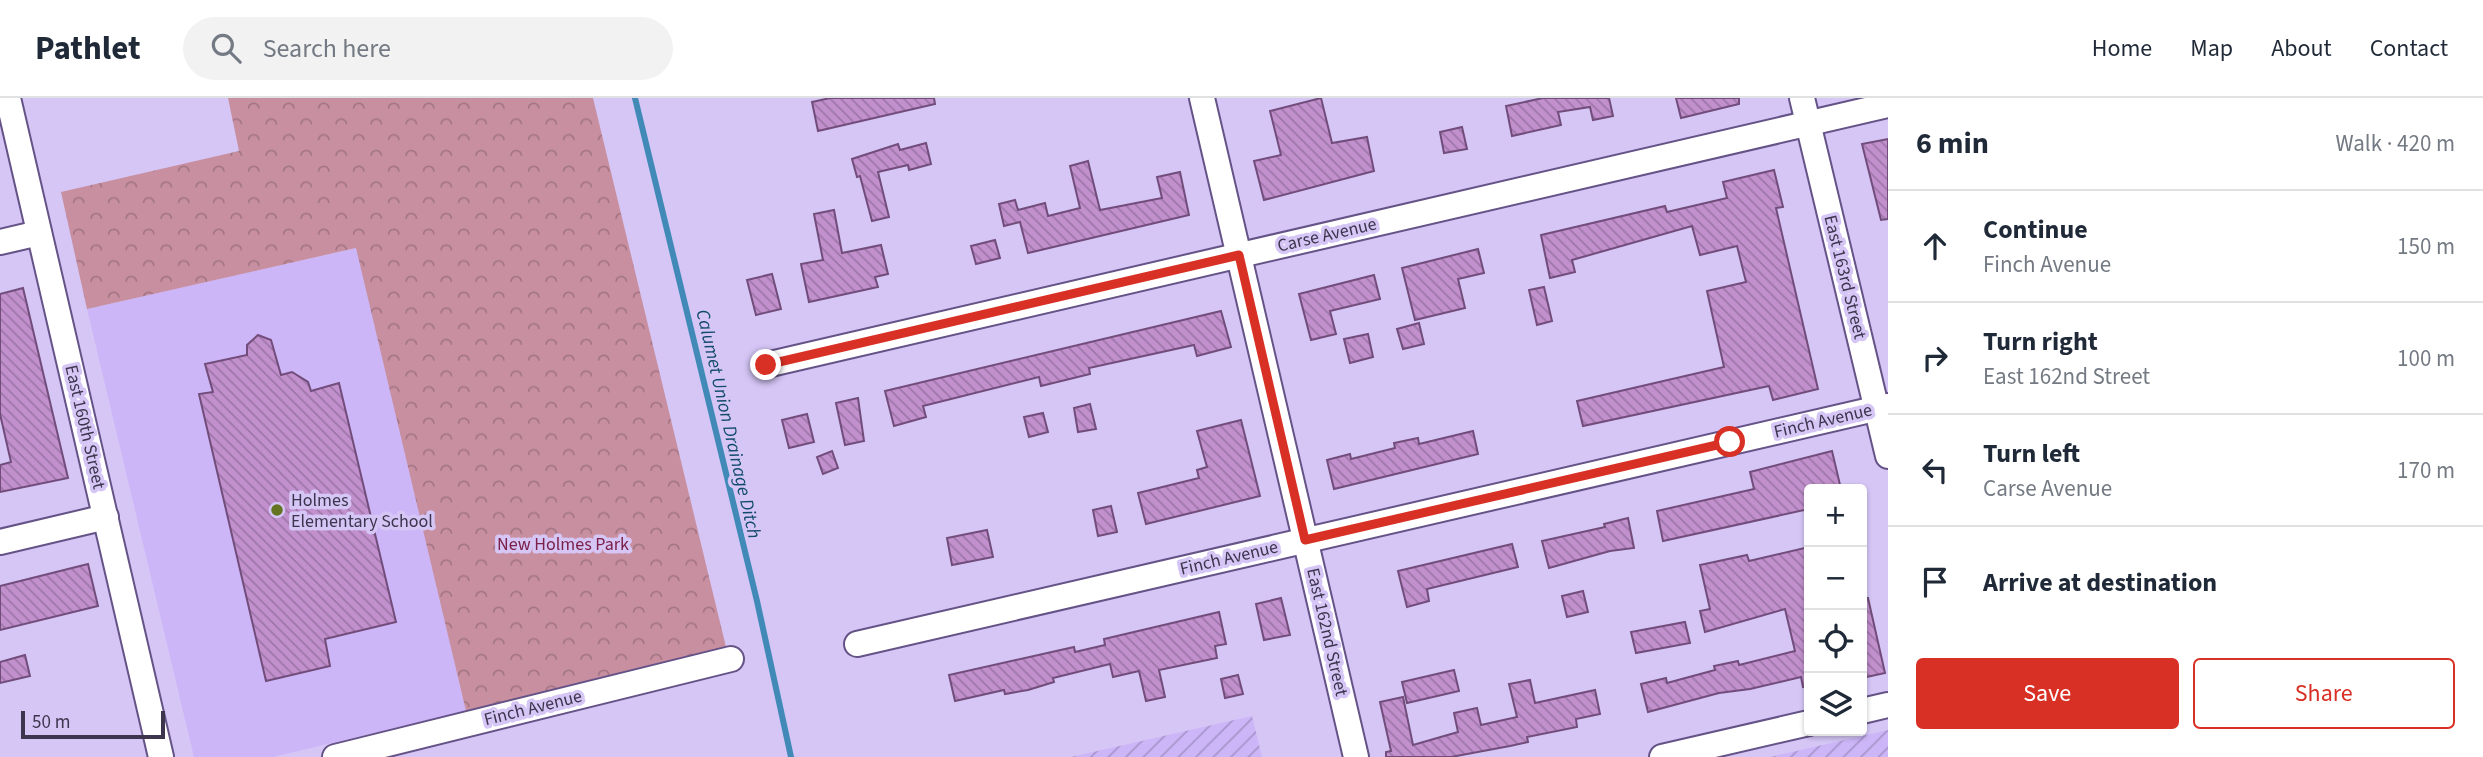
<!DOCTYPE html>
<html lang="en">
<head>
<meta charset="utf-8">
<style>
	:root { --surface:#fff; --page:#f2f2f3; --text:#1f2937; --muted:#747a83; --line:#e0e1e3; --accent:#d93025 }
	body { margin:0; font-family:"Source Sans 3",sans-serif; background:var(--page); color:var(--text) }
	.controls { position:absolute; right:21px; bottom:21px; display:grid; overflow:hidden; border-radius:7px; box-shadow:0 2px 5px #0004 }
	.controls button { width:63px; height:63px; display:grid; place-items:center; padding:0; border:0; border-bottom:2px solid var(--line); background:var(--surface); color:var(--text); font:35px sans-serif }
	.scale { position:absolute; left:21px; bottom:18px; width:144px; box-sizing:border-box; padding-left:7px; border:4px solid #3d354d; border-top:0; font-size:19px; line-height:24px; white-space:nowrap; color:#3d354d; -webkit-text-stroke:5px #d5c6f6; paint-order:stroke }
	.stop { position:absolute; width:21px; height:21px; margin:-16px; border:5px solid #d93025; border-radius:50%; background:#fff }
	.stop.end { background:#d93025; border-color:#fff; box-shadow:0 2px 7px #0008 }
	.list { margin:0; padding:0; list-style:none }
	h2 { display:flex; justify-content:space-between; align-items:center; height:91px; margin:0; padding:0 28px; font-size:30px }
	h2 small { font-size:23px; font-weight:400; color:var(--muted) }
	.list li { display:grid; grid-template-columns:46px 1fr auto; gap:21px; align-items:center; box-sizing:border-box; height:112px; padding:0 28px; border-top:2px solid var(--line) }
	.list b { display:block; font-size:26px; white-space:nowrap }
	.list p { margin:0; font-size:23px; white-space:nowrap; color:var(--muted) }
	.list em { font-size:23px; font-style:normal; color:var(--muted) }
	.actions { display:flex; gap:14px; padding:21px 28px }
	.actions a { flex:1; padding:16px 0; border:2px solid var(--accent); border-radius:7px; text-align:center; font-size:24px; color:var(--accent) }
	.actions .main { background:var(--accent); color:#fff }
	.icon { flex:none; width:38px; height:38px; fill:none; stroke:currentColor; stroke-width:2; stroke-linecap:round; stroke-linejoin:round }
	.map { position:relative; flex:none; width:1888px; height:659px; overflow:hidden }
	header { display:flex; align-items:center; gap:42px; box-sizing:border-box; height:98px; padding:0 35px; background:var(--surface); border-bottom:2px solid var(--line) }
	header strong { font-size:33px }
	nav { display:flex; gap:38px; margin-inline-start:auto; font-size:24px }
	.search { width:490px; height:63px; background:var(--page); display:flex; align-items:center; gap:18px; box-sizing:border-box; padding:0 24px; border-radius:38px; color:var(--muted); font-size:26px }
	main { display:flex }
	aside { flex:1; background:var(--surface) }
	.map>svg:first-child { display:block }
</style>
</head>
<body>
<header>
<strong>Pathlet</strong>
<div class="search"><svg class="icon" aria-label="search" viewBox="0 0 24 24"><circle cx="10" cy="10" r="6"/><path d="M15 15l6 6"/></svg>Search here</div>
<nav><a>Home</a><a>Map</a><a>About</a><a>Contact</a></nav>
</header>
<main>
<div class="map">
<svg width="1888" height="659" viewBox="0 0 1888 659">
	<defs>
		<pattern id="industrial-furrows" width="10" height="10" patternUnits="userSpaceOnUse" patternTransform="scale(1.75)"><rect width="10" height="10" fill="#ccb6f8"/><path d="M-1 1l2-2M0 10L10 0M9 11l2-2" fill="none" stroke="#a795cb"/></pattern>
		<pattern id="park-crowns" width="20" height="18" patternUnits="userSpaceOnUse" patternTransform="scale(1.75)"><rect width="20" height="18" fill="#c88fa0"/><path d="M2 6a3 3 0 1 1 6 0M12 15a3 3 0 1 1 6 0" fill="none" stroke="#a47685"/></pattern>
		<pattern id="building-back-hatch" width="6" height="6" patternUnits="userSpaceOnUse" patternTransform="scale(1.75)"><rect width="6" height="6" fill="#c190cd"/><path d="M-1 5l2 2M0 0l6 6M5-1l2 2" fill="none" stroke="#9e76a9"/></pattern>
	</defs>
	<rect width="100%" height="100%" fill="#d5c6f6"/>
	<path fill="#ccb6f8" d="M357 150 466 613 273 659H194L87 211Z"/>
	<g fill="url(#industrial-furrows)">
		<path d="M1252 618 1262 659H1071Z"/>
		<path d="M1888 632V659H1770Z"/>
	</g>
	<path fill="url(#park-crowns)" d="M228 0H593L726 549 466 613 356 150 87 211 61 94 239 53Z"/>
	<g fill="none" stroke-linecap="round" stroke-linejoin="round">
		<path stroke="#418ab8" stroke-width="6" d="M635 0 757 503 791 659"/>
	</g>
	<g fill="url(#building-back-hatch)" stroke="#724d7b" stroke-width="2">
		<path d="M830 0H934L935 6 818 33 812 4Z"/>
		<path d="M1321 0 1332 45 1367 39 1374 73 1264 102 1254 63 1281 57 1270 13Z"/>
		<path d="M1543 0H1609L1613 18 1593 22 1590 9 1558 14 1561 27 1512 38 1506 8Z"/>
		<path d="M1676 0H1739V6L1681 20Z"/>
		<path d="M1462 29 1467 51 1444 55 1440 34Z"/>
		<path d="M1888 41V121L1881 122 1862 46Z"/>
		<path d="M926 45 931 66 909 72 908 67 878 74 889 119 872 123 860 78 857 79 852 61 898 46 900 52Z"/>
		<path d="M1088 63 1100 112 1162 100 1157 79 1180 74 1189 117 1028 155 1020 124 1004 128 999 106 1015 102 1018 112 1045 105 1048 118 1080 110 1070 68Z"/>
		<path d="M1774 72 1783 109 1776 110 1818 291 1773 302 1769 288 1583 328 1577 303 1724 269 1707 193 1746 184 1737 148 1700 157 1692 128 1572 162 1575 174 1550 180 1541 137 1665 108 1667 114 1727 100 1723 84Z"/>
		<path d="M834 112 842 155 881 147 888 176 875 179 878 189 809 204 801 166 823 162 814 116Z"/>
		<path d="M995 142 1000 160 976 166 971 148Z"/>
		<path d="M1478 151 1484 175 1458 181 1465 210 1415 222 1402 170Z"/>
		<path d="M772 176 781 211 756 217 747 182Z"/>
		<path d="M1374 177 1380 201 1330 213 1336 236 1311 242 1299 196Z"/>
		<path d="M1544 189 1552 223 1537 227 1529 192Z"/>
		<path d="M23 190 68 380 0 394V367L11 364 0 316V196Z"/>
		<path d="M1221 213 1231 249 1197 258 1194 247 1089 270 1090 276 1041 288 1039 279 923 308 926 319 894 328 885 293Z"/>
		<path d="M1419 225 1424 246 1403 251 1397 231Z"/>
		<path d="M1368 236 1373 259 1350 265 1344 241Z"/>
		<path d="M258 237 271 242 281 277 292 274 308 284 311 293 339 285 396 524 325 541 330 568 266 583 199 296 213 294 205 266 247 257V247Z"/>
		<path d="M858 300 864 343 845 347 836 305Z"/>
		<path d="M1090 306 1096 331 1078 334 1074 310Z"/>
		<path d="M1043 315 1048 334 1029 339 1024 319Z"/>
		<path d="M807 316 814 344 789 350 782 322Z"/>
		<path d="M1241 322 1260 398 1146 426 1138 395 1199 380 1197 372 1207 369 1197 333Z"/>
		<path d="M1473 333 1478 356 1334 391 1327 362 1350 356 1351 361 1395 350 1394 345 1418 340 1419 346Z"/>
		<path d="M832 353 838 370 823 376 817 359Z"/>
		<path d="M1832 353 1841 391H1809V411L1663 443 1657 413 1754 391 1750 374Z"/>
		<path d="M1111 408 1117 434 1098 438 1093 412Z"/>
		<path d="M1628 420 1634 450 1610 453 1549 470 1542 443 1605 429 1604 426Z"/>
		<path d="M987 432 993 459 952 467 947 440Z"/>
		<path d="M1512 446 1518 469 1427 491 1429 503 1407 509 1398 473Z"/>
		<path d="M1809 449V588L1803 589 1801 579 1750 591 1719 595 1648 614 1641 586 1666 580 1667 585 1715 572 1714 568 1738 563 1739 567 1795 553 1785 511 1705 534 1700 513 1710 511 1700 467 1747 457 1749 463Z"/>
		<path d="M88 466 98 508 0 532V488Z"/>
		<path d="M1583 493 1588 514 1567 519 1562 498Z"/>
		<path d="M1281 500 1290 537 1264 542 1256 506Z"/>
		<path d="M1862 500H1868L1885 575 1862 580Z"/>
		<path d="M1219 514 1226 546 1215 548 1217 560 1159 572 1165 599 1146 603 1139 573 1113 579 1110 566 1053 580 1054 584 1028 592 1005 596 1004 592 955 603 949 577 1074 549 1075 554 1105 547 1104 541Z"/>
		<path d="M1685 524 1690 545 1636 555 1631 534Z"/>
		<path d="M25 557 30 578 0 585V564Z"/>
		<path d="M1454 572 1459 593 1407 605 1402 584Z"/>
		<path d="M1238 577 1243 596 1225 600 1221 581Z"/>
		<path d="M1530 582 1535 605 1595 592 1600 616 1576 621 1577 629 1527 639 1528 644 1510 648 1451 659H1386V654L1391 653 1380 604 1403 599 1413 647 1458 634 1454 615 1477 610 1481 627 1517 619 1509 586Z"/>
	</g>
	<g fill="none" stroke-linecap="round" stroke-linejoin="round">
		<defs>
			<g id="minor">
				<path d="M8 0 161 659"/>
				<path d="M1202 0 1356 659"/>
				<path d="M1802 0 1888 358"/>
				<path d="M0 144 39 135"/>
				<path d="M766 267 1888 7"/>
				<path d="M0 444 106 419"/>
				<path d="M857 546 1888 308"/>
				<path d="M1862 613 1888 607"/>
				<path d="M335 659 731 561"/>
				<path d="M1662 659 1809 625"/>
			</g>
		</defs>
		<use href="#minor" stroke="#655387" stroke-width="28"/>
		<use href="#minor" stroke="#fff" stroke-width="24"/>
	</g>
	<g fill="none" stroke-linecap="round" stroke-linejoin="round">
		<path stroke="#d93025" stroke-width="9" d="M766 267 1239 157 1305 442 1730 344"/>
	</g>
	<circle fill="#657421" stroke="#d5c6f6" stroke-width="2.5" cx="277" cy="412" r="7"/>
	<g text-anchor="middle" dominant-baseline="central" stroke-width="7" stroke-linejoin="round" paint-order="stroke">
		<g font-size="18" fill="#3d354d" stroke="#d5c6f6">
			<text transform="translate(1327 137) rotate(-13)">Carse Avenue</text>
			<text transform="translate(1845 179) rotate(76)">East 163rd Street</text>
			<text transform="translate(1823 323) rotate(-13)">Finch Avenue</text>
			<text transform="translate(85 329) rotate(77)">East 160th Street</text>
			<text transform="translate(1229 460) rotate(-13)">Finch Avenue</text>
			<text transform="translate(1327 534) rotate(77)">East 162nd Street</text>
			<text transform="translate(533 610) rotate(-14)">Finch Avenue</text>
		</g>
		<g font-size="18" fill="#3d354d" stroke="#d5c6f6" text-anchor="start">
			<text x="291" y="402">Holmes<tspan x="291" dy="21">Elementary School</tspan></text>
		</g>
		<g font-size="18" fill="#7c2047" stroke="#d5c6f6">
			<text x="563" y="446">New Holmes Park</text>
		</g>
		<g font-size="19" font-style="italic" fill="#134b6c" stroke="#d5c6f6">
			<text transform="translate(728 326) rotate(77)">Calumet Union Drainage Ditch</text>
		</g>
	</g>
</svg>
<div class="controls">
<button>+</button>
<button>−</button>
<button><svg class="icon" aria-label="locate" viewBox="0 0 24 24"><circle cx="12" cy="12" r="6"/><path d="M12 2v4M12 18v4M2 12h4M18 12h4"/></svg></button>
<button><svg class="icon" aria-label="layers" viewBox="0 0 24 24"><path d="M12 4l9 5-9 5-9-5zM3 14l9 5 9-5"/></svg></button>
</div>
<div class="scale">50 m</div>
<div class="stop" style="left:1730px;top:344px"></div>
<div class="stop end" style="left:766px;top:267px"></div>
</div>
<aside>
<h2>6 min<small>Walk · 420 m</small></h2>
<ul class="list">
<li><svg class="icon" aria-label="ahead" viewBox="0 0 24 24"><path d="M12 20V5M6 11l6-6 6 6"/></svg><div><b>Continue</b><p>Finch Avenue</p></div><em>150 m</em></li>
<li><svg class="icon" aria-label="right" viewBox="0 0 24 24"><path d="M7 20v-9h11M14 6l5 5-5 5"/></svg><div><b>Turn right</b><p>East 162nd Street</p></div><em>100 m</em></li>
<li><svg class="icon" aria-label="left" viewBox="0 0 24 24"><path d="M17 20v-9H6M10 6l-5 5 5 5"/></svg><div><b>Turn left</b><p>Carse Avenue</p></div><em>170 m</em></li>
<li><svg class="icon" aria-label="arrive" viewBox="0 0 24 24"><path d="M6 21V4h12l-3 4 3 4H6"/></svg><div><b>Arrive at destination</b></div></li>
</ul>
<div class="actions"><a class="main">Save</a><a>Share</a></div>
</aside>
</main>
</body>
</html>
